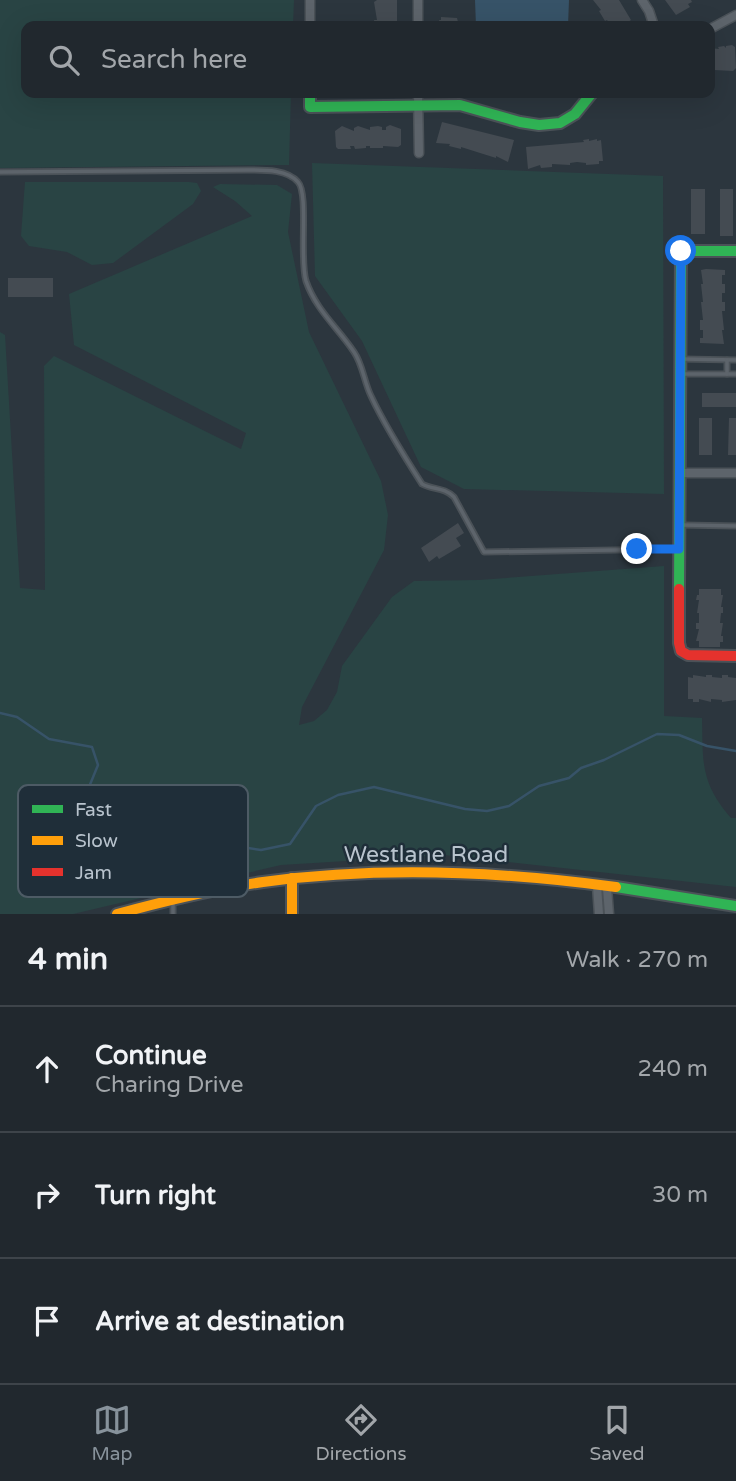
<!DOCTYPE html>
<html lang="en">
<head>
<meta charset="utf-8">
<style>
	:root { --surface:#21282e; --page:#293036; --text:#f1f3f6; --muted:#a2a6aa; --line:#3e444a; --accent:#87929b }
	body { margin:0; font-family:"Varela Round",sans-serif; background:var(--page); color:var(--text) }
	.stop { position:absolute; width:21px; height:21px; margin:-16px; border:5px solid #1a73e8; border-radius:50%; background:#fff }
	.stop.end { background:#1a73e8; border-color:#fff; box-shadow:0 2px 7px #0008 }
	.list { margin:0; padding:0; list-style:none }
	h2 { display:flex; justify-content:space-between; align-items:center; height:91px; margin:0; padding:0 28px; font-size:30px }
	h2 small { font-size:23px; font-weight:400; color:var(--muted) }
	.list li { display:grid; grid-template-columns:46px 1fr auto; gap:21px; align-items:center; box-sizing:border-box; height:126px; padding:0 28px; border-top:2px solid var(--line) }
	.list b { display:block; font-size:26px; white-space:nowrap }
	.list p { margin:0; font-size:23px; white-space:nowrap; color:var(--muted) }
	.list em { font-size:23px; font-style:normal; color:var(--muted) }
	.icon { flex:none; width:38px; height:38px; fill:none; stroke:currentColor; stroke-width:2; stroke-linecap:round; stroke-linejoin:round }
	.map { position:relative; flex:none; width:736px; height:914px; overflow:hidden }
	.search { position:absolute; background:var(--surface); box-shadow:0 7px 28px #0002; left:21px; right:21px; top:21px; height:77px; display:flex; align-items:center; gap:18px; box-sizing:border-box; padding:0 24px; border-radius:14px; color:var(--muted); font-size:26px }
	.sheet { height:469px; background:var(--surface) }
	nav { display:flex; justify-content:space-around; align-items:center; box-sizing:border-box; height:98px; border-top:2px solid var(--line); background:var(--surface); font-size:19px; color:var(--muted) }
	nav a { display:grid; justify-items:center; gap:4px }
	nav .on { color:var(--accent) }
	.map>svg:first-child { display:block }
</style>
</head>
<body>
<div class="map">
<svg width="736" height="914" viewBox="0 0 736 914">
	<rect width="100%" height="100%" fill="#2c363e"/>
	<g fill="#294444">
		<path d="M0 0H294L293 26H26V93H291L289 165 0 168Z"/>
		<path d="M312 163 663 176 664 494 464 489 421 467 362 341 315 276Z"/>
		<path d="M25 182H189L197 183 201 191 193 204 113 263 92 265 67 252 29 246 21 236Z"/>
		<path d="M220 184 277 185 292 194 288 232 309 332 381 481 388 515 384 550 302 707 299 725 314 721 327 710 337 692 342 666 392 597 414 581 479 580 664 566V716L702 718C703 762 700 782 731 818H736V887L444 855 281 865 73 914H0V332L5 335 20 588 45 590 44 366 54 356 241 449 246 433 74 345 69 294 252 216 235 201 213 187Z"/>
	</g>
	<path fill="#375368" d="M475 0H569L568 26H476Z"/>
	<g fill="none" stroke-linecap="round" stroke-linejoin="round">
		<path stroke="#375368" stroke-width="2.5" d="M0 713 17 717 49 739 92 747 98 765 89 787 77 802 81 814 100 819 122 840 140 836 154 825 167 821 207 828 226 836 242 847 261 850 290 844 316 806 338 795 374 787 465 809 487 811 509 806 539 786 569 778 581 768 604 760 657 734 679 735 707 746 736 751"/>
	</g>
	<g fill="#444b52">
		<path d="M377 0H397V26H375L374 20H377L374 2Z"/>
		<path d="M593 0H619L631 20 622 26H611L607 20 605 21 599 11 601 10Z"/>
		<path d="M665 0H691L692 2 688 4 690 7 676 15Z"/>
		<path d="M441 17 457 18 459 26H441L439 20H441Z"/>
		<path d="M732 45 735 47 736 68 733 71 714 70V73H710V48L719 49 718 47 724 46 726 48V46Z"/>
		<path d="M442 122 514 140 508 162 496 156V158L461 147V149L449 146 450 144 436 143Z"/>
		<path d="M390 125 401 129V145L398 147 383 146V148H370V146H366V148L355 149 354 146H350L351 149H338L336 147 335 131 342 126 354 131V128L358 126 370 130V127L378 126 382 127V130H386V127Z"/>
		<path d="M589 139V141L597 139V141L601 140 603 161H599V164L586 165V163L577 162 570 163V165L552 164V167L541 168 540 165 528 169 526 147 584 142 583 140Z"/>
		<rect x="691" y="189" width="14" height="45"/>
		<rect x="720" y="189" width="13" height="47"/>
		<path d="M706 269 725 270V275H722V284H725V293H722V302H725V311H722L724 330H722L724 344 700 343V338H703V330H700V320H703L701 302H703L701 284H703L701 270Z"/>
		<rect x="8" y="278" width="45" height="19"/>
		<rect x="702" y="393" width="34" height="14"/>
		<rect x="699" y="418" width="13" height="37"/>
		<path d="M729 418H736V455H728Z"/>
		<path d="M458 523 464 533 456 538 461 546 439 559 437 556 429 562 421 548Z"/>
		<path d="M699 589H721V595H723L721 607H723V613H721L720 623H723L721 636H723V642H720V647H699V641H696L699 629H696V623H699V613H697L699 600H696L697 595H699Z"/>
		<path d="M693 675 706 677V675H712V677L722 678V675H728V677L736 678V700L722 702V700L711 699V702L699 699V702H693V699H688V677L693 678Z"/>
	</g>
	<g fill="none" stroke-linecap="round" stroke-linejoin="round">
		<defs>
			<g id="lane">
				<path d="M0 172 248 170C263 170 287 169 298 182 309 194 299 258 306 281 316 310 338 328 354 352 363 365 364 382 371 396 385 426 404 456 422 484 433 490 444 487 454 497L484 552 677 549"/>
				<path d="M682 359 736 360"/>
				<path d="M727 360V374H736"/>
				<path d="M682 374H727"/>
				<path d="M682 525 736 526"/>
				<path d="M173 902V914"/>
			</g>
			<g id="street">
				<path d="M310 0V26"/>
				<path d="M418 0V26"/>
				<path d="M642 0 649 11 654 26"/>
				<path d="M710 29 736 15"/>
				<path d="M418 93 419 153"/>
				<path d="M680 473H736"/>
				<path d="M597 886 599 914"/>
				<path d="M607 888 609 914"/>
			</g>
			<g id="fast">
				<path d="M310 93V107L460 105 520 122 539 125 560 123 575 114 592 93"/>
				<path d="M679 589 681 251H736"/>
				<path d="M616 887 736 906"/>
			</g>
			<g id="slow">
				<path d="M292 878V914"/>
				<path d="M117 914C165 901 214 889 263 882 381 866 499 871 616 887"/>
			</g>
			<path id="jam" d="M679 589V643L681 651 688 655 736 656"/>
		</defs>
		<use href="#lane" stroke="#4b5258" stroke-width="7"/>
		<use href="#street" stroke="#4b5258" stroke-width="11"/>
		<use href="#fast" stroke="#4b5258" stroke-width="14"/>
		<use href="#slow" stroke="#4b5258" stroke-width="14"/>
		<use href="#jam" stroke="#4b5258" stroke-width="14"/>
		<use href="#lane" stroke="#5d646b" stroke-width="3.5"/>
		<use href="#street" stroke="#5d646b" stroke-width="8"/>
		<use href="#fast" stroke="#30b455" stroke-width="10"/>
		<use href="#slow" stroke="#ff9f0a" stroke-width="10"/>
		<use href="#jam" stroke="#e5322d" stroke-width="10"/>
	</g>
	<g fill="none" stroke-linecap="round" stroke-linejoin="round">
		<path stroke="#1a73e8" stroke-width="9" d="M637 549H679L681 251"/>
	</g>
	<g text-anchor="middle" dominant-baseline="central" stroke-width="5" stroke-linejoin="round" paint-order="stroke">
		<g font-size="23" fill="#b8c3cd" stroke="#1f2e39">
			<text x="426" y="855">Westlane Road</text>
		</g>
	</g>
	<rect x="18" y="785" width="230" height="112" rx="10" fill="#1f2e39" stroke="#4d5b65" stroke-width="2"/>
	<rect x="32" y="805" width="31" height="8" fill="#30b455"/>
	<rect x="32" y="836" width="31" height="9" fill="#ff9f0a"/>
	<rect x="32" y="868" width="31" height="8" fill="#e5322d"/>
	<g font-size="19" fill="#b8c3cd">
		<text x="75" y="816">Fast</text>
		<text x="75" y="847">Slow</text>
		<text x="75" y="879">Jam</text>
	</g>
</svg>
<div class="stop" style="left:681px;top:251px"></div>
<div class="stop end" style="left:637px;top:549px"></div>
<div class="search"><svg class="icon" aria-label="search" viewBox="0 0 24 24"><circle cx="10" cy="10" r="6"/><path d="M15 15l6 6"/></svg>Search here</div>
</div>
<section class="sheet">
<h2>4 min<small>Walk · 270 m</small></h2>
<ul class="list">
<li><svg class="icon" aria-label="ahead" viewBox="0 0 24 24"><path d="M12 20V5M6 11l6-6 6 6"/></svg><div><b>Continue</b><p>Charing Drive</p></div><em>240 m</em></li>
<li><svg class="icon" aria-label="right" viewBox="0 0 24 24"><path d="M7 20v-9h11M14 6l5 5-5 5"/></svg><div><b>Turn right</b></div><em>30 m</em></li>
<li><svg class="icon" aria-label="arrive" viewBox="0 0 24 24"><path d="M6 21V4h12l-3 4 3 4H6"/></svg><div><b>Arrive at destination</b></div></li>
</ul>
</section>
<nav>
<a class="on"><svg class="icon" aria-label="map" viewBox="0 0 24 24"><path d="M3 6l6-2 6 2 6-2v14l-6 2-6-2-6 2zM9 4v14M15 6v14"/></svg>Map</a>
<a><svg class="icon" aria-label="directions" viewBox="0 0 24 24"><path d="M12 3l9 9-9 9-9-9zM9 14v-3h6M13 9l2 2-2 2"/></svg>Directions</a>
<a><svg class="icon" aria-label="saved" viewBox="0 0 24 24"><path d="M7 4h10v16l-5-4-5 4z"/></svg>Saved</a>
</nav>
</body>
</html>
